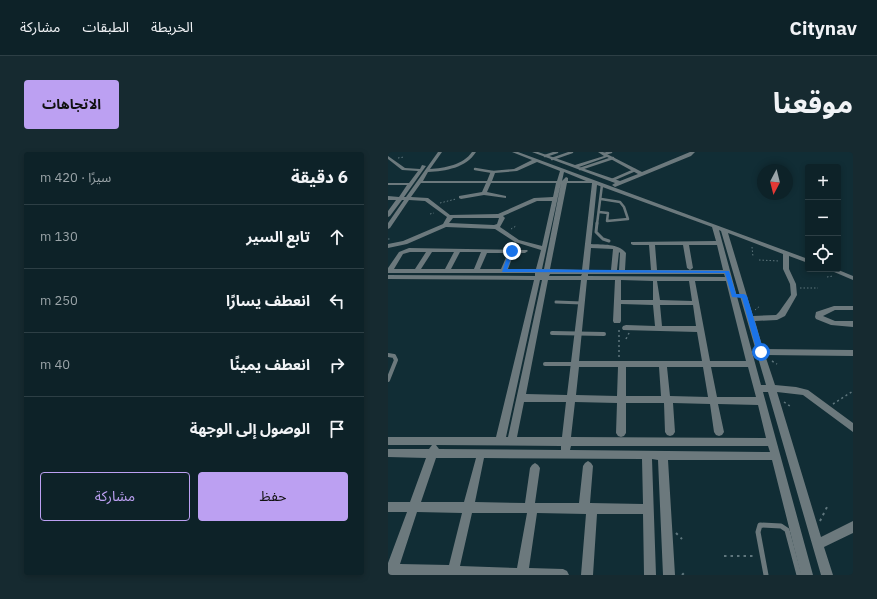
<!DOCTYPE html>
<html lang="ar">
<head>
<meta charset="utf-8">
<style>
	:root { --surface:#0d2228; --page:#162a30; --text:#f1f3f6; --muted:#9aa4a8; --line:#2d3f45; --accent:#bca0f2 }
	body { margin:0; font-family:"IBM Plex Sans","Noto Sans Arabic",sans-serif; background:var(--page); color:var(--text); direction:rtl }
	.controls { position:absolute; right:12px; top:12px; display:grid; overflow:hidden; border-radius:4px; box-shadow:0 2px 6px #0003 }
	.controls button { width:36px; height:36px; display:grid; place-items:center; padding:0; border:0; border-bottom:1px solid var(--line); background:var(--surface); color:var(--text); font:20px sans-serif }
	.compass { position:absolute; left:369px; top:12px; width:36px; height:36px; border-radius:50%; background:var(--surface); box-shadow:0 2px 6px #0003; rotate:187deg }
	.stop { position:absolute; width:12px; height:12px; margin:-9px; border:3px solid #1a73e8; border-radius:50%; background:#fff }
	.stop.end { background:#1a73e8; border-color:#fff; box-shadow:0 1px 4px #0008 }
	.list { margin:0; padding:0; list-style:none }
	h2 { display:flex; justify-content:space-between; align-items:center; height:52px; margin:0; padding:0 16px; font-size:17px }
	h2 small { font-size:13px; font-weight:400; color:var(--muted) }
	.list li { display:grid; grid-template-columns:26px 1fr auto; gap:12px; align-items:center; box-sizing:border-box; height:64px; padding:0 16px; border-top:1px solid var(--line) }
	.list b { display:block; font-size:15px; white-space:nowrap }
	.list em { font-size:13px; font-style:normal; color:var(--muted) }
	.actions { display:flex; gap:8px; padding:12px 16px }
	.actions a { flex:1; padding:9px 0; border:1px solid var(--accent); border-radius:4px; text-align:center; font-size:14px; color:var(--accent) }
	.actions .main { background:var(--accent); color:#111 }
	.icon { flex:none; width:22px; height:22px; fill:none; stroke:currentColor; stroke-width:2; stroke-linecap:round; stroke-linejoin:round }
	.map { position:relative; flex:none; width:465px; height:423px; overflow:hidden; direction:ltr; border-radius:4px }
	header { display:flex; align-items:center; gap:24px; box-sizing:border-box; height:56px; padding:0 20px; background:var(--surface); border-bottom:1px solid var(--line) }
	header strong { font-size:19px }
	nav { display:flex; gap:22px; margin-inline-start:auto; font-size:14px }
	.intro { display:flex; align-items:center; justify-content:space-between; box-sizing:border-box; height:96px; padding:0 24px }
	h1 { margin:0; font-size:28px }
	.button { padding:10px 18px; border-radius:4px; background:var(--accent); color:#111; font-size:14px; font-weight:700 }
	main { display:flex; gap:24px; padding:0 24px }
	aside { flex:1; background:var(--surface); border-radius:4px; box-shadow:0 2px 6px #0003 }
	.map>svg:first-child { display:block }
</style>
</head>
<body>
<header>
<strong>Citynav</strong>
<nav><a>الخريطة</a><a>الطبقات</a><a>مشاركة</a></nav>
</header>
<div class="intro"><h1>موقعنا</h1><a class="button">الاتجاهات</a></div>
<main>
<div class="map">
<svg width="465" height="423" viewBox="0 0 465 423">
	<rect width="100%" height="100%" fill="#112d35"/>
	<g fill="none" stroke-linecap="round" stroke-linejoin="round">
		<g stroke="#5f767d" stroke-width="1" stroke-dasharray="1.5 2" stroke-linecap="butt">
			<path d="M10 6 16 5"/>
			<path d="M52 51 68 47"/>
			<path d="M42 62 46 61"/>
			<path d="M123 77 128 74"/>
			<path d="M0 87H2"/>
			<path d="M364 95 365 105"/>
			<path d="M371 108 391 109"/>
			<path d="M439 125 445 124"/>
			<path d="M412 136H430"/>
			<path d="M367 158 372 154"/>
		</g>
		<g stroke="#5f767d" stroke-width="1.5" stroke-dasharray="2 3" stroke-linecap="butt">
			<path d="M231 178V206"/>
			<path d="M238 187 241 181"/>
			<path d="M384 209 389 212"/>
			<path d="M396 250 402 254"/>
			<path d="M445 252 465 239"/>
		</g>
		<g stroke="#5f767d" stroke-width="2" stroke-dasharray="2.5 4" stroke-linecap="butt">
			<path d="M432 369 439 355"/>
			<path d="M288 381 294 387"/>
			<path d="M336 404H368"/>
			<path d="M294 423 297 420"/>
		</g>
		<g stroke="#6c797d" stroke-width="2.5">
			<path d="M216 2 223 0"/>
			<path d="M157 4 169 0"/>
			<path d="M164 7 184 0"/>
			<path d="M87 17 105 20"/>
			<path d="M192 17 225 6"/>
			<path d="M224 28 247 18"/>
			<path d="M211 60 220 61 219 69 240 67 236 55 232 50 213 47"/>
			<path d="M209 72 214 33"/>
		</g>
		<g stroke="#6c797d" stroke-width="3">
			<path d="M209 71 208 80 215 87 221 89"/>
			<path d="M168 150 194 151"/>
		</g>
		<g stroke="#6c797d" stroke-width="4">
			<path d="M164 181 216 182"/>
			<path d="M0 203 6 204 8 208 0 228"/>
			<path d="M157 212H187"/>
		</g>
		<path stroke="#6c797d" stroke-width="5" d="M378 423 370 380 372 373 393 374 399 378 411 423"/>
		<g fill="#6c797d" fill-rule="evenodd">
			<path d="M50 0H54L42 17C57 16 75 13 84 0H88C78 16 58 19 40 20L35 29H99L103 19 126 17 144 8 124 0H130L420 107V111L401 104V117L408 132 409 143 397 164 389 168 367 169 375 197 465 198V204L377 203 387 233 408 235 420 238 465 271V280L415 243 389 240 433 385 465 369V381L436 395 445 423H433L380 240H375L425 423H413L384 308H280L287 423H275L270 308 264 307 268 423H256L255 362H209L205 423H193L198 362 149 361 141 416 175 417 179 419 181 423H0V411L19 360H0V350H22L38 306 0 305V297H41L44 293H0V285H108L146 128 0 127V123L147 124V121H0V116L11 100 21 96 139 98 140 99 137 101H126L120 117H148L153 98 127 90 107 77 58 75 19 92 0 96V92L15 89 55 72 59 65 37 49 21 48 2 76 0 77V71L16 48H14L2 64 0 65V59L8 48H0V44L11 45 19 33H0V31H21L30 19 14 18 0 7V4L17 16 32 17 34 13 38 14 16 45H18ZM149 10 172 19 169 29H104L107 21 129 19ZM176 20 198 29H180V26L178 25 174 29ZM33 31H98L94 40 71 44V46L73 47 96 43 118 46V44L99 40 103 31H168L165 45 146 46 110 62 62 63 40 46 23 45ZM173 31 156 117H154ZM179 31H204L194 118 162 117ZM209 33 324 75 328 89 243 90V92L245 93H261L263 118H237L238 101C230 91 215 93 203 92ZM149 49H164L154 94 131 88 112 75 117 66 115 64ZM65 66H111L109 72 106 73 61 71ZM331 78 333 79 378 233H373ZM340 81 395 102V117L402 132 403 143 391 160 388 163 365 164ZM267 93H295L299 116 302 118H269ZM301 93H329L335 118H302L305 116ZM203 96 225 97 223 118H201ZM22 100H38L27 117H6L15 102ZM44 100H66L57 117H33ZM72 100H93L86 117H63ZM231 100 232 101 231 118H229ZM99 101H120L113 117H92ZM162 122H194L193 124H161ZM200 122H336L337 125 200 124ZM152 128H154L120 285H118ZM160 128H193L179 243 138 242ZM199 128H227L225 169 226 171H232L233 169V152L265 153 267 174 238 173 235 174 234 176 235 178 309 180 314 209H191ZM233 128 265 129V148H233ZM269 129H301L304 149 272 148ZM307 129H338L358 209H322ZM272 153H305L308 174H274ZM191 215H230L229 244 188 243ZM238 215H271L273 244H238ZM279 215H315L320 245 282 244ZM323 215H360L368 245H329ZM136 250H178L174 285H129ZM187 250 229 251 228 281 230 284 233 285 236 284 238 281V251H276L277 280 279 283 282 284 285 283 287 280 285 251 322 252 326 280 328 283 331 284 334 283 336 280 330 252 370 253 378 286 183 285ZM48 293 173 294V298L51 297ZM183 294H380L382 300 182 298ZM48 306H88L76 350H33ZM96 306 254 307 255 352 202 351 205 314 203 311 200 309 197 311 195 314 191 351H147L152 316 150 313 147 311 144 313 142 316 137 351 87 350ZM29 360 74 361 61 413 12 412ZM84 361H139L129 416 72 414Z"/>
			<path d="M144 0H150L187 13 216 4 210 0H215L254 20 302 0H307L303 4 227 35 224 33 227 31ZM219 5 250 22 232 29 191 15Z"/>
			<path d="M439 117H448L465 124V128Z"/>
			<path d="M446 154H465V158H447L435 164 447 169H465V175L443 173 428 167 427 165 428 160Z"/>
		</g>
	</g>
	<path fill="#1a73e8" d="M124 98 126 99 119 117 341 119 348 142H356L359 144 376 200 373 203 369 200 354 146 344 145 337 121 114 120 121 99Z"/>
</svg>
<div class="controls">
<button>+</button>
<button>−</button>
<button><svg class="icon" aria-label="locate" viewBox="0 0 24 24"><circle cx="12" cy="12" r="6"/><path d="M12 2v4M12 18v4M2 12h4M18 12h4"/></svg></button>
</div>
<svg class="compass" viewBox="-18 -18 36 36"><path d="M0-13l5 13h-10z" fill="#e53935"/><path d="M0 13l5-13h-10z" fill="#9aa4a8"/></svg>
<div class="stop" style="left:373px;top:200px"></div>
<div class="stop end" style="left:124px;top:99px"></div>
</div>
<aside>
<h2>6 دقيقة<small>سيرًا · 420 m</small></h2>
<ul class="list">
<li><svg class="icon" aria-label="ahead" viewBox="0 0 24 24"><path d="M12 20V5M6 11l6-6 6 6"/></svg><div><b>تابع السير</b></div><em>130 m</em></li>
<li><svg class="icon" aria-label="left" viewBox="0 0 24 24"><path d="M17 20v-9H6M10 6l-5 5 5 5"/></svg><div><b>انعطف يسارًا</b></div><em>250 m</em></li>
<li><svg class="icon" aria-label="right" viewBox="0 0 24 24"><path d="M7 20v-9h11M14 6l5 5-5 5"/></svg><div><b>انعطف يمينًا</b></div><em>40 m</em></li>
<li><svg class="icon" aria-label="arrive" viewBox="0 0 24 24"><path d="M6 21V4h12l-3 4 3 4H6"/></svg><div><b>الوصول إلى الوجهة</b></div></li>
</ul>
<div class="actions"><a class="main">حفظ</a><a>مشاركة</a></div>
</aside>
</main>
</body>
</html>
